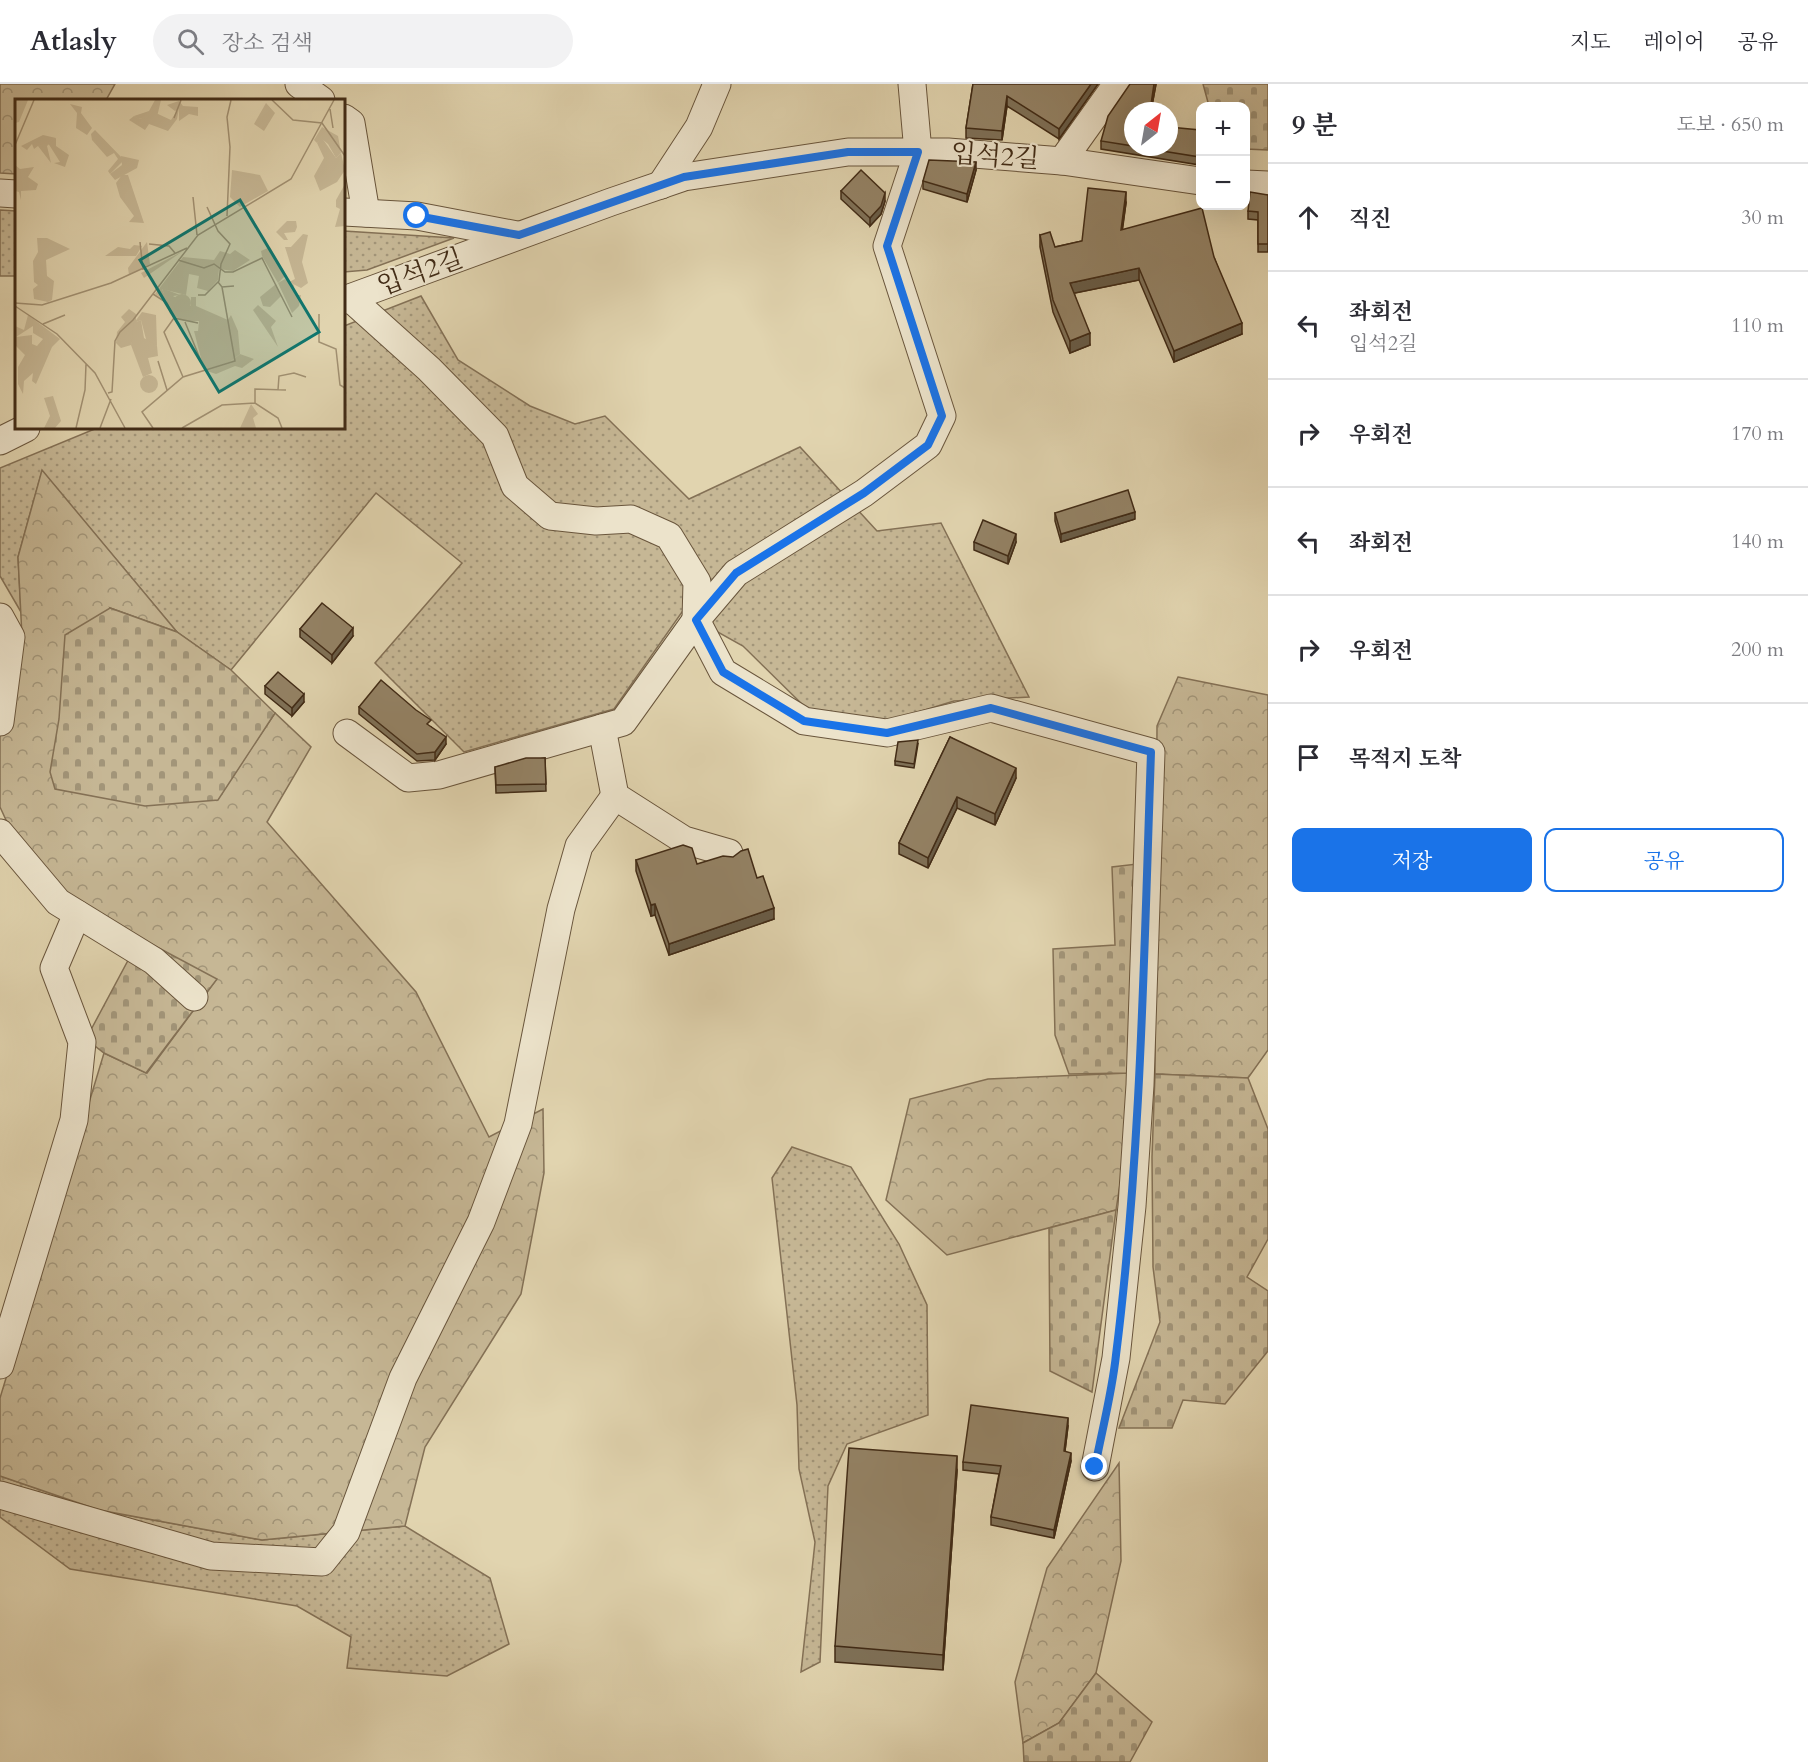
<!DOCTYPE html>
<html lang="ko">
<head>
<meta charset="utf-8">
<style>
	:root { --surface:#fff; --page:#f2f2f3; --text:#2b2b33; --muted:#7c7c81; --line:#e1e1e2; --accent:#1a73e8 }
	body { margin:0; font-family:Cardo,"Noto Serif KR",serif; background:var(--page); color:var(--text) }
	.controls { position:absolute; right:18px; top:18px; display:grid; overflow:hidden; border-radius:12px; box-shadow:0 6px 24px #0002 }
	.controls button { width:54px; height:54px; display:grid; place-items:center; padding:0; border:0; border-bottom:2px solid var(--line); background:var(--surface); color:var(--text); font:30px sans-serif }
	.compass { position:absolute; left:1124px; top:18px; width:54px; height:54px; border-radius:50%; background:var(--surface); box-shadow:0 6px 24px #0002; rotate:31deg }
	.stop { position:absolute; width:18px; height:18px; margin:-14px; border:4px solid #1a73e8; border-radius:50%; background:#fff }
	.stop.end { background:#1a73e8; border-color:#fff; box-shadow:0 2px 6px #0008 }
	.list { margin:0; padding:0; list-style:none }
	h2 { display:flex; justify-content:space-between; align-items:center; height:78px; margin:0; padding:0 24px; font-size:26px }
	h2 small { font-size:20px; font-weight:400; color:var(--muted) }
	.list li { display:grid; grid-template-columns:39px 1fr auto; gap:18px; align-items:center; box-sizing:border-box; height:108px; padding:0 24px; border-top:2px solid var(--line) }
	.list b { display:block; font-size:22px; white-space:nowrap }
	.list p { margin:0; font-size:20px; white-space:nowrap; color:var(--muted) }
	.list em { font-size:20px; font-style:normal; color:var(--muted) }
	.actions { display:flex; gap:12px; padding:18px 24px }
	.actions a { flex:1; padding:14px 0; border:2px solid var(--accent); border-radius:12px; text-align:center; font-size:21px; color:var(--accent) }
	.actions .main { background:var(--accent); color:#fff }
	.icon { flex:none; width:33px; height:33px; fill:none; stroke:currentColor; stroke-width:2; stroke-linecap:round; stroke-linejoin:round }
	.map { position:relative; flex:none; width:1268px; height:1678px; overflow:hidden }
	header { display:flex; align-items:center; gap:36px; box-sizing:border-box; height:84px; padding:0 30px; background:var(--surface); border-bottom:2px solid var(--line) }
	header strong { font-size:28px }
	nav { display:flex; gap:33px; margin-inline-start:auto; font-size:21px }
	.search { width:420px; height:54px; background:var(--page); display:flex; align-items:center; gap:15px; box-sizing:border-box; padding:0 21px; border-radius:33px; color:var(--muted); font-size:22px }
	main { display:flex }
	aside { flex:1; background:var(--surface) }
	.map>svg:first-child { display:block }
</style>
</head>
<body>
<header>
<strong>Atlasly</strong>
<div class="search"><svg class="icon" aria-label="search" viewBox="0 0 24 24"><circle cx="10" cy="10" r="6"/><path d="M15 15l6 6"/></svg>장소 검색</div>
<nav><a>지도</a><a>레이어</a><a>공유</a></nav>
</header>
<main>
<div class="map">
<svg width="1268" height="1678" viewBox="0 0 1268 1678">
	<defs>
		<pattern id="grass-dots" width="8" height="8" patternUnits="userSpaceOnUse" patternTransform="scale(1.5)"><rect width="8" height="8" fill="#c6b795"/><path d="M2 2h.1M6 6h.1" fill="none" stroke="#a29579" stroke-width="1.8" stroke-linecap="round"/></pattern>
		<pattern id="forest-crowns" width="20" height="18" patternUnits="userSpaceOnUse" patternTransform="scale(1.5)"><rect width="20" height="18" fill="#c6b795"/><path d="M2 6a3 3 0 1 1 6 0M12 15a3 3 0 1 1 6 0" fill="none" stroke="#a29579"/></pattern>
		<pattern id="cemetery-stones" width="16" height="16" patternUnits="userSpaceOnUse" patternTransform="scale(1.5)"><rect width="16" height="16" fill="#c6b795"/><path d="M2 7V4a2 2 0 0 1 4 0v3zM10 15v-3a2 2 0 0 1 4 0v3z" fill="#a29579"/></pattern>
	</defs>
	<rect width="100%" height="100%" fill="#e1d4af"/>
	<filter id="stains"><feTurbulence type="fractalNoise" baseFrequency=".00333" numOctaves="4"/><feColorMatrix values="0 0 0 0 .2 0 0 0 0 .09 0 0 0 0 .02 0 0 0 .5 -.17"/></filter>
	<radialGradient id="worn" r=".72"><stop offset=".6" stop-color="#630" stop-opacity="0"/><stop offset="1" stop-color="#630" stop-opacity=".3"/></radialGradient>
	<g fill="url(#grass-dots)" stroke="#847156" stroke-width="1.5">
		<path d="M0 126 16 127V192H0Z"/>
		<path d="M344 147 454 154 367 186 344 188Z"/>
		<path d="M421 212 458 276 530 322 575 340 605 332 689 415 800 363 877 447 941 439 1029 613 954 617 879 640 809 627 743 562 682 528 614 625 464 668 375 579 462 479 376 409 231 586 177 548 42 387 18 473 21 528 0 492V384L97 344H344V242Z"/>
		<path d="M792 1063 851 1083 899 1160 927 1221 928 1331 847 1360 828 1402 820 1578 801 1588 815 1458 799 1385 797 1321 772 1094Z"/>
		<path d="M0 1392 99 1426 262 1456 405 1442 490 1494 509 1560 447 1592 347 1584 351 1553 297 1522 70 1485 0 1433Z"/>
	</g>
	<g fill="url(#forest-crowns)" stroke="#847156" stroke-width="1.5">
		<path d="M0 0H115L106 16H16V90L0 89Z"/>
		<path d="M42 386 177 548 110 524 217 716 275 629 311 663 267 738 416 908 489 1053 543 1025 544 1089 521 1210 425 1363 405 1442 262 1456 99 1426 0 1392V1314L104 969 147 989 216 896 73 818 12 749 0 723V573L22 553 18 473Z"/>
		<path d="M1178 593 1268 611V966L1248 994 1155 990 1157 642Z"/>
		<path d="M1129 989 1126 1061 1116 1126 947 1171 886 1116 910 1015 988 995Z"/>
		<path d="M1119 1379 1121 1477 1096 1589 1059 1639 1023 1659 1015 1598 1047 1484Z"/>
	</g>
	<g fill="url(#cemetery-stones)" stroke="#847156" stroke-width="1.5">
		<path d="M1203 0H1268V66L1246 65V22H1209Z"/>
		<path d="M110 524 177 548 231 586 275 629 218 716 145 722 55 705 50 688 59 635 65 551Z"/>
		<path d="M1137 780 1129 989 1069 990 1055 951 1053 865 1115 861 1112 783Z"/>
		<path d="M140 854 217 895 146 989 104 969 86 955Z"/>
		<path d="M1155 990 1248 994 1268 1045V1155L1247 1193 1268 1207V1267L1225 1320 1183 1316 1172 1344H1119L1160 1238 1153 1183 1152 1073Z"/>
		<path d="M1116 1126 1092 1308 1050 1287 1049 1144Z"/>
		<path d="M1096 1589 1152 1638 1130 1678H1024L1023 1659 1059 1639Z"/>
	</g>
	<g fill="none" stroke-linecap="round" stroke-linejoin="round">
		<defs>
			<g id="minor">
				<path d="M299 0 321 16"/>
				<path d="M344 34 351 39 366 129"/>
				<path d="M1062 77 1117 0"/>
				<path d="M1246 100 1268 101"/>
				<path d="M661 101 699 43 717 0"/>
				<path d="M0 109 16 110"/>
				<path d="M344 128 417 132 517 151"/>
				<path d="M350 214 429 285 495 352 515 402 550 432 596 437 631 435 669 452 697 498 696 536 723 588 804 637 887 649 991 624 1151 668 1140 1001 1132 1122 1116 1274 1095 1383"/>
				<path d="M344 216 611 118 684 93 848 68H948L1062 77 1200 97"/>
				<path d="M0 357 26 344"/>
				<path d="M0 533 11 553 0 638"/>
				<path d="M602 644 615 712 684 756 729 769"/>
				<path d="M347 649 408 694 439 691 623 638 696 536 736 489 864 409 928 361 942 332 887 162 918 68 912 0"/>
				<path d="M0 749 58 818 154 877 194 913"/>
				<path d="M0 1281 74 1036 82 958 54 884 77 830"/>
				<path d="M0 1411 211 1472 322 1478 346 1448 403 1294 481 1138 518 1040 561 825 579 762 615 712"/>
			</g>
		</defs>
		<use href="#minor" stroke="#69553c" stroke-width="29"/>
		<use href="#minor" stroke="#ece3cb" stroke-width="27"/>
	</g>
	<g fill="#7f7158" stroke="#412b16" stroke-width="1.5">
		<path d="M973 0H1098L1059 55 1007 22 1002 56 966 54V44Z"/>
		<path d="M1156 0 1151 27H1133V63H1169L1200 46V81L1101 65V57Z"/>
		<path d="M976 86 967 118 923 105V97Z"/>
		<path d="M841 107 885 117 881 130 870 142 841 115Z"/>
		<path d="M1268 111V168H1258V136L1248 135V127Z"/>
		<path d="M1126 119 1122 146 1214 173 1242 250 1174 278 1139 196 1074 209 1090 261 1070 269 1053 228 1040 163V151L1055 163 1082 157Z"/>
		<path d="M1055 429 1135 435 1061 458 1055 437Z"/>
		<path d="M974 458H1016L1008 480 974 466Z"/>
		<path d="M300 545 353 552 332 579 300 553Z"/>
		<path d="M265 602 304 618 292 632 265 610Z"/>
		<path d="M359 623 431 643 446 660 435 676 417 677 359 630Z"/>
		<path d="M950 653 1016 694 995 741 957 724 928 784 899 770V759Z"/>
		<path d="M918 660 914 684 895 681V677Z"/>
		<path d="M545 674 546 707 496 709 495 683Z"/>
		<path d="M636 776 697 780 757 794 774 835 669 871 655 831 651 832 636 787Z"/>
		<path d="M1068 1342 1065 1367 1071 1377 1054 1454 991 1441V1433L999 1390 963 1386V1378Z"/>
		<path d="M957 1387 943 1586 835 1578V1562Z"/>
	</g>
	<g fill="#685c47" stroke="#412b16" stroke-width="1.5">
		<path d="M1091 0H1098L1059 55V45Z"/>
		<path d="M1154 0H1156L1151 27H1150Z"/>
		<path d="M1007 12V22L1002 56V47Z"/>
		<path d="M976 78V86L967 118V110Z"/>
		<path d="M1126 108V119L1121 157V146Z"/>
		<path d="M885 109V117L881 130 870 142V134Z"/>
		<path d="M1139 184V196L1070 210V199Z"/>
		<path d="M1242 239V250L1174 278V267Z"/>
		<path d="M1090 249V261L1070 269V257Z"/>
		<path d="M1135 428V435L1061 458V450Z"/>
		<path d="M1016 450V458L1008 480V472Z"/>
		<path d="M353 544V552L332 579V571Z"/>
		<path d="M304 610V618L292 632V624Z"/>
		<path d="M446 653V660L435 676V668Z"/>
		<path d="M1016 684V694L995 741V730Z"/>
		<path d="M957 713V724L928 784V774Z"/>
		<path d="M655 820V831L651 832V821Z"/>
		<path d="M774 824V835L669 871V860Z"/>
		<path d="M1068 1334V1342L1064 1375V1367Z"/>
		<path d="M1071 1369V1377L1054 1454V1446Z"/>
		<path d="M957 1372V1387L943 1586V1571Z"/>
	</g>
	<g fill="#948366" stroke="#412b16" stroke-width="1.5">
		<path d="M973 0H1091L1059 45 1007 12 1002 47 966 44Z"/>
		<path d="M1130 0H1154L1150 27H1133V62L1101 57 1108 32Z"/>
		<path d="M1169 43 1200 46V73L1137 63H1169Z"/>
		<path d="M929 76 976 78 967 110 923 97Z"/>
		<path d="M861 86 885 109 881 122 870 134 841 107Z"/>
		<path d="M1088 104 1126 108 1121 146 1202 124 1214 173 1242 239 1174 267 1139 184 1070 199 1090 249 1070 257 1053 216 1040 151 1050 148 1055 163 1082 157Z"/>
		<path d="M1250 108 1268 111V160H1258V128L1248 127Z"/>
		<path d="M1128 406 1135 428 1061 450 1055 429Z"/>
		<path d="M983 436 1016 450 1008 472 974 458Z"/>
		<path d="M322 519 353 544 332 571 300 545Z"/>
		<path d="M278 588 304 610 292 624 265 602Z"/>
		<path d="M381 596 416 626 431 636 427 640 446 653 435 668 417 670 359 623Z"/>
		<path d="M950 653 1016 684 995 730 957 713 928 774 899 759Z"/>
		<path d="M918 656 914 680 895 677 898 658Z"/>
		<path d="M526 674H545L546 700 496 701 495 683Z"/>
		<path d="M683 761 692 764 697 780 723 772 733 773 741 767 748 765 757 794 763 792 774 824 669 860 655 820 651 821 636 776Z"/>
		<path d="M971 1321 1068 1334 1064 1367 1071 1369 1054 1446 991 1433 1001 1382 963 1378Z"/>
		<path d="M849 1364 957 1372 943 1571 835 1562Z"/>
	</g>
	<g fill="none" stroke-linecap="round" stroke-linejoin="round">
		<path stroke="#1a73e8" stroke-width="8" d="M417 132 519 151 684 93 848 68H918L887 162 942 332 928 361 864 409 736 489 696 536 723 588 804 637 887 649 991 624 1151 668C1144 870 1141 1071 1116 1271 1112 1309 1102 1346 1095 1383"/>
	</g>
	<g text-anchor="middle" dominant-baseline="central" stroke-width="4.5" stroke-linejoin="round" paint-order="stroke">
		<g font-size="26" fill="#412b16" stroke="#ece3cb">
			<text transform="translate(995 72) rotate(4)">입석2길</text>
			<text transform="translate(420 188) rotate(-20)">입석2길</text>
		</g>
	</g>
	<g transform="translate(15 15)">
		<rect width="330" height="330" fill="#e1d4af"/>
		<path d="M0 1H13L4 23 0 24ZM251 4 260 14 249 32 239 25ZM164 9 162 20 153 32 134 25 130 31 114 21 119 17 124 20 143 15 156 21ZM41 39V47L54 56 50 68 39 64 45 63 33 44ZM307 39 321 59 326 54 330 71 322 83 305 92 299 77 309 59 302 44ZM288 135 293 136 287 163 293 184 286 189 274 183 280 180 270 148H276ZM119 146 127 147 121 157H90L103 148 115 150ZM220 151 235 161 218 172 204 170 203 181 193 192 182 189 184 177 174 175 171 196 147 190 152 202 140 195 168 158 199 161 205 152 215 155ZM168 152 129 179 126 174ZM243 206 261 222 256 228 263 248 238 211ZM127 213 141 216 142 247 132 244 126 221 119 224ZM225 255 239 260 227 269 220 267 201 275 189 271 215 263ZM125 285a9 9 0 1 1 18 0a9 9 0 1 1-18 0Z" fill="#c6b795"/>
		<path d="M140 1H146L142 18 123 20 119 17 134 12ZM164 2 168 7 183 8V17L174 15 164 22V10L160 12 152 6ZM55 5 67 8 66 14 77 29 72 36 61 29 62 14ZM307 28 323 37 326 54 321 59 313 45 307 40 302 44 299 41ZM80 31 109 61 95 75 93 72 103 60 99 54 92 58 77 41 76 35ZM28 36 41 39 32 47 36 64 23 47 19 50 17 45 12 51 6 47ZM107 76H113L129 124 114 123 119 117 105 98 101 84ZM272 122H281L282 128 280 133 269 134 273 141H269L261 133ZM22 139H32L55 150 31 161 32 177 39 182 37 201 33 203 19 200 18 190 23 186 19 183 18 162 23 153ZM132 143 135 165 114 176 113 169ZM255 148 271 176 263 184 247 157 246 152ZM261 185 266 197 255 208 248 207 245 198ZM147 189 165 196 158 197 176 207V198H181V207L213 221 216 216 223 232 225 255 215 263 189 271 179 232H183L184 222H169L155 215ZM114 210 121 215V230L116 246 106 249 101 244 102 233 110 223 106 218ZM13 216 45 240 37 248 21 285 17 282 18 274 9 282 8 295 3 285V268L10 256 1 247 0 227 9 231ZM18 227V234L28 240 22 247 17 245V236L1 238ZM236 305 243 315 238 319 241 329H225Z" fill="#c6b795" fill-rule="evenodd"/>
		<path d="M106 57 124 61 122 69 100 81 95 75 107 66ZM0 66 5 70 19 68 13 78 23 85 21 91 6 92V101L4 93 0 92ZM217 71 245 76 253 92 225 108 215 98ZM330 85V127L320 128 325 110 321 108V101ZM270 180 279 186 280 196H286L284 207 277 214 263 184ZM158 204a9 9 0 1 1 18 0a9 9 0 1 1-18 0ZM126 221 129 239 142 247 143 257 133 259 137 274 128 278 116 246 119 224ZM38 297 46 322 40 329H29L35 317 29 299Z" fill="#c6b795"/>
		<path fill="none" stroke="#a19072" stroke-width="1.5" d="M257 1 278 21 307 24 330 57M315 10 318 29M159 19 166 1M0 46 19 1M178 98 182 136M212 117 215 48 212 18 216 1M125 143 128 171M134 145 154 147 160 154M163 161 189 169 199 165 210 173H218L247 159 277 218M203 183 207 188 219 187M138 195 152 204 159 219 183 224M183 196H190L204 182 206 165 215 145 203 132 192 108M0 204 27 206 96 184 172 149M0 207 42 235 80 274 110 329M304 215V243L321 250 325 286 330 289M159 219 149 233 168 278M170 223 186 262M28 225 50 216M143 262 152 291M263 291 264 277 279 274 291 278M93 294 97 293 100 242 105 233 118 221 183 136 276 80 319 1M240 304V290L271 291M61 329 70 291 71 265M85 329 96 300M138 329 127 313 168 278 220 262 207 188M167 329 207 306 240 304 263 319 267 329"/>
		<path fill="#0f766e" fill-opacity="0.15" stroke="#0f766e" stroke-width="3" d="M225 101 304 233 204 293 125 161Z"/>
		<rect width="330" height="330" fill="none" stroke="#412b16" stroke-width="3"/>
	</g>
	<rect width="100%" height="100%" filter="url(#stains)"/>
	<rect width="100%" height="100%" fill="url(#worn)"/>
</svg>
<div class="controls">
<button>+</button>
<button>−</button>
</div>
<svg class="compass" viewBox="-18 -18 36 36"><path d="M0-13l5 13h-10z" fill="#e53935"/><path d="M0 13l5-13h-10z" fill="#7c7c81"/></svg>
<div class="stop" style="left:417px;top:132px"></div>
<div class="stop end" style="left:1095px;top:1383px"></div>
</div>
<aside>
<h2>9 분<small>도보 · 650 m</small></h2>
<ul class="list">
<li><svg class="icon" aria-label="ahead" viewBox="0 0 24 24"><path d="M12 20V5M6 11l6-6 6 6"/></svg><div><b>직진</b></div><em>30 m</em></li>
<li><svg class="icon" aria-label="left" viewBox="0 0 24 24"><path d="M17 20v-9H6M10 6l-5 5 5 5"/></svg><div><b>좌회전</b><p>입석2길</p></div><em>110 m</em></li>
<li><svg class="icon" aria-label="right" viewBox="0 0 24 24"><path d="M7 20v-9h11M14 6l5 5-5 5"/></svg><div><b>우회전</b></div><em>170 m</em></li>
<li><svg class="icon" aria-label="left" viewBox="0 0 24 24"><path d="M17 20v-9H6M10 6l-5 5 5 5"/></svg><div><b>좌회전</b></div><em>140 m</em></li>
<li><svg class="icon" aria-label="right" viewBox="0 0 24 24"><path d="M7 20v-9h11M14 6l5 5-5 5"/></svg><div><b>우회전</b></div><em>200 m</em></li>
<li><svg class="icon" aria-label="arrive" viewBox="0 0 24 24"><path d="M6 21V4h12l-3 4 3 4H6"/></svg><div><b>목적지 도착</b></div></li>
</ul>
<div class="actions"><a class="main">저장</a><a>공유</a></div>
</aside>
</main>
</body>
</html>
